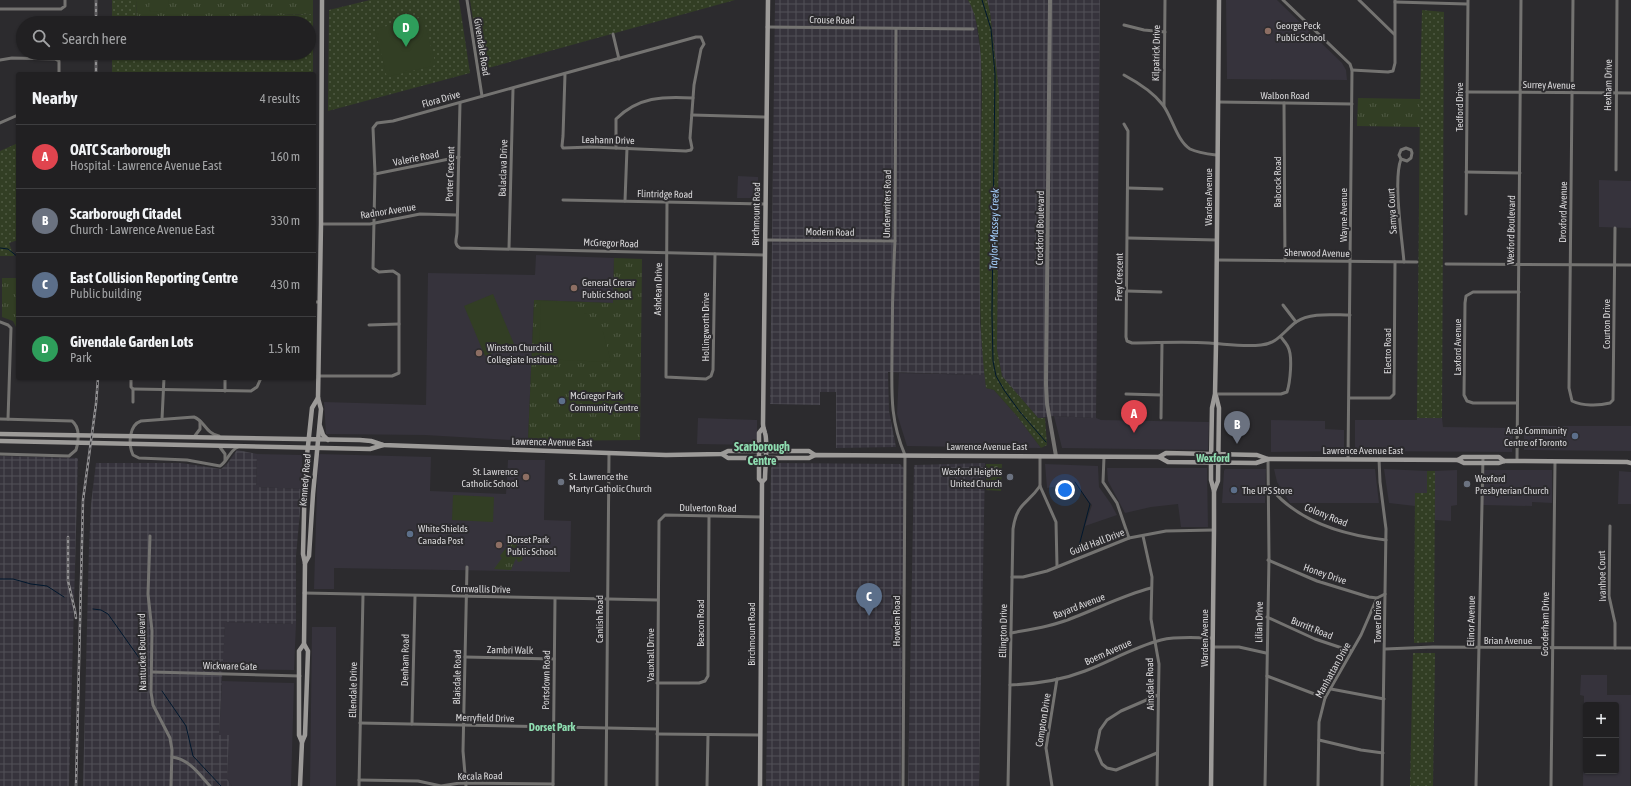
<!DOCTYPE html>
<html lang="en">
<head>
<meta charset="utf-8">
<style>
	:root { --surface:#212022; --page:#29282a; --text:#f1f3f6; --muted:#a2a3a5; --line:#3e3e40; --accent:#bca0f2 }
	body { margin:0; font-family:"Asap Condensed",sans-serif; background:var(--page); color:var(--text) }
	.controls { position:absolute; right:12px; bottom:12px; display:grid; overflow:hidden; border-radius:4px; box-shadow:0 1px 3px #0004 }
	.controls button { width:36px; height:36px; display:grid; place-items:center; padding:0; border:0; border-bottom:1px solid var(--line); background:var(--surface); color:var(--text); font:20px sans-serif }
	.you { position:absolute; left:1065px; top:490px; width:14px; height:14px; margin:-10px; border:3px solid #fff; border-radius:50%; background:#1a73e8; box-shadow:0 0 0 6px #1a73e833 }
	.badge { display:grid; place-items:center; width:26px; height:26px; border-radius:50%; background:var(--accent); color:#fff; font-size:13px; font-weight:700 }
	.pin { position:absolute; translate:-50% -33px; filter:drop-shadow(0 1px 2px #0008) }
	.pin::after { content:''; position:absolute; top:21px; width:14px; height:12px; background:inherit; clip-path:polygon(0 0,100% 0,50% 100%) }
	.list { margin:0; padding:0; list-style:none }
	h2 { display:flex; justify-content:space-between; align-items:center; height:52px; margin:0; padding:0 16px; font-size:17px }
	h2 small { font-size:13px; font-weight:400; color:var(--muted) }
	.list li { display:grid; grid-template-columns:26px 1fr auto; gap:12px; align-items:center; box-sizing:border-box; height:64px; padding:0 16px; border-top:1px solid var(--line) }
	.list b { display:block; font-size:15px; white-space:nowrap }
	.list p { margin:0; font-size:13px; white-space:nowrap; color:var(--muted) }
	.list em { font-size:13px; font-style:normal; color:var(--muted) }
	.icon { flex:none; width:22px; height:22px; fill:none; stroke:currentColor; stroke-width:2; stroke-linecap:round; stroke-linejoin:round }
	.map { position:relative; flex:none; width:1631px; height:786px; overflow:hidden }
	.search { position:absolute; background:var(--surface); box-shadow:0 1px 3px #0004; left:16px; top:16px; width:300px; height:44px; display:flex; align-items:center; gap:10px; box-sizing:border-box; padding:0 14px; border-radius:22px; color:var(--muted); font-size:15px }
	.panel { position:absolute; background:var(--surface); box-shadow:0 1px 3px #0004; left:16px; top:72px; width:300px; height:308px; border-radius:4px }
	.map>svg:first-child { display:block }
</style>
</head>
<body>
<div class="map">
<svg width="1631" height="786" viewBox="0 0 1631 786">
	<defs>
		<pattern id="industrial-grid" width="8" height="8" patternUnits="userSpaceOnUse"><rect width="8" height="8" fill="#36333c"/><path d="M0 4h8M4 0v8" fill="none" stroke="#525058"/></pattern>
		<pattern id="grass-dots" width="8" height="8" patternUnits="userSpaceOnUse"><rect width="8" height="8" fill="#323e24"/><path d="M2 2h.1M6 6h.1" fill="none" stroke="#4f5943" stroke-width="1.8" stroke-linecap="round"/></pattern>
		<pattern id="cemetery-stones" width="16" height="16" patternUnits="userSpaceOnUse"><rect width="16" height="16" fill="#323e24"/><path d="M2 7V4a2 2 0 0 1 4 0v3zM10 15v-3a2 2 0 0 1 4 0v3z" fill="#4f5943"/></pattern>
		<pattern id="park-tufts" width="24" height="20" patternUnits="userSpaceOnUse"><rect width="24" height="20" fill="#323e24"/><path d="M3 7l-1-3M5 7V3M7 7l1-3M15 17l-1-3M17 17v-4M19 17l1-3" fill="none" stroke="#4f5943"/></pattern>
	</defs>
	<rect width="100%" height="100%" fill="#2c2b2e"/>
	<g fill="#36333c" fill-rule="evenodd">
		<path d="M1226 0H1277L1342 63 1346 70 1347 80 1227 79Z"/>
		<path d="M738 176 758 177V198H737Z"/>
		<path d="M1599 180 1631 181V228L1599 227Z"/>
		<path d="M536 255 614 258 613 303 534 300 528 441 425 435 326 434 324 402 426 405 428 273 535 275Z"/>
		<path d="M899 373 985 375 986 388 994 390 1017 416 1041 448 907 446 897 414Z"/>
		<path d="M1054 416 1096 418 1101 420 1209 422 1208 450 1062 448Z"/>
		<path d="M698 418 757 420V445L697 444Z"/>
		<path d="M1417 418H1442L1443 427 1513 428 1512 452 1355 451V420H1417Z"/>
		<path d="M1271 420 1325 421V429L1344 430V451L1271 452Z"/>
		<path d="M1524 426H1631V451L1524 450Z"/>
		<path d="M257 454 302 455V489L256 487Z"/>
		<path d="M318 454 431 457 430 491 506 494 508 460H545L544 520 571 521 570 572 334 568V589H314Z"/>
		<path d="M1045 464 1098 466 1099 487 1111 504 1117 515 1085 526 1092 505 1074 483 1047 488Z"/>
		<path d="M1107 468H1207L1208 527H1181L1178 504 1151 507 1125 513 1108 481Z"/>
		<path d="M1225 469H1266L1265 503H1222L1224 471Z"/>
		<path d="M1274 469H1375L1379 503H1290L1277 482Z"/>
		<path d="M1384 469 1427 471V494L1415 493V506L1389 503Z"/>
		<path d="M1457 470V505L1451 506V521L1435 520V471Z"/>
		<path d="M1484 470H1552V503L1532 502V506L1483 505Z"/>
		<path d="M1619 471 1631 472V504H1618Z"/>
		<path d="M225 622 296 624 294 670 222 669Z"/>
		<path d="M312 627H336V786H310Z"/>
		<path d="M1581 675H1607V695H1631L1630 786H1583L1584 696 1580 695ZM1586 705H1616V771H1586Z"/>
		<path d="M222 681 294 683 291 786H232L227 779 228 736 219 735Z"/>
	</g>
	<g fill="url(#industrial-grid)">
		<path d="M775 0H968L974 9 981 55 980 323 985 375 888 372 889 411 896 447 836 448V392H820V405L770 404Z"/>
		<path d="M987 0H1100L1096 418 1054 416 1038 418 1002 376 997 350 999 92 990 12Z"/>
		<path d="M237 450 257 454 256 487 302 489 296 556V624L225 622 219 735H229L227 779 232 786H83L89 547 91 504 96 463H181L221 469 227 464Z"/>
		<path d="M0 456 78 458 69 786H0Z"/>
		<path d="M774 463 900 464 904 468 901 786H766L771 468Z"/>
		<path d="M985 463 979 786H908L914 465Z"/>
	</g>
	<g fill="url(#grass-dots)">
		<path d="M112 0H136L137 19 313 14V74H112V53H309V23H112Z"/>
		<path d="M370 0H459L470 73 328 111 329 10Z"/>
		<path d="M470 0H735L481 70Z"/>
		<path d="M968 0H987L990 12 999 92 997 350 1002 376 1038 418H1045L1047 445 1041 448 1017 416 994 390 986 388C976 308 981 227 981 146 981 109 987 31 968 0Z"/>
		<path d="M1422 10 1444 12 1442 418H1417L1420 99Z"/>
		<path d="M18 143V240L9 243 14 256H0V151Z"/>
		<path d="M1427 471H1435L1434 642 1414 643 1415 493H1427Z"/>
		<path d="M1413 653H1435L1433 786H1410Z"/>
	</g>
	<path fill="url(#cemetery-stones)" d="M986 464H1002L1001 491 986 490Z"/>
	<g fill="url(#park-tufts)">
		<path d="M136 0H313V14L137 19Z"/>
		<path d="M1358 98 1420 99V127L1357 126Z"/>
		<path d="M614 258 642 259 640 440 528 441 534 300 613 303Z"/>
		<path d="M2 278H18V332H16V327L13 321 2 317Z"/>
		<path d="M515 540H518L515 558 518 553 522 552 523 554 522 561 518 562 516 558 511 570 494 569 502 558 500 556 511 541 513 542Z"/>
	</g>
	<g fill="#323e24">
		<path d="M150 0H168L169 4 166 11 151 12 149 9Z"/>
		<path d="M424 17 425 27 426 29 436 65 387 77 375 29Z"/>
		<path d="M493 294 514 344 485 356 464 306Z"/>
		<path d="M541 301 572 303 590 317 603 332 611 362 539 359Z"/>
		<path d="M453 495 494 497 493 522 452 520Z"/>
	</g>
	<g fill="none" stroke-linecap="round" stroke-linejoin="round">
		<g stroke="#01172d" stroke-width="1">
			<path d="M982 0 991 29 995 74 992 314 993 361 996 376 1004 390 1020 412 1046 442"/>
			<path d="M0 248 8 249 18 257"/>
			<path d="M1075 482 1090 504 1079 546"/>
			<path d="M0 579H13L31 584 47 586 64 597"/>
			<path d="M93 609 101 610 108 614 142 662"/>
			<path d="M162 691 186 726 193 756 221 786"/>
		</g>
		<g stroke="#747371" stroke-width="3">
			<path d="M467 0 482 96"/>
			<path d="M1283 0 1350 64 1352 70 1348 459"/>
			<path d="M1359 0 1394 34"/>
			<path d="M1573 0 1569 388 1572 401C1583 406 1598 406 1610 403L1613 400 1615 228"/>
			<path d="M1395 2 1467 4"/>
			<path d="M0 9H61L65 6V0"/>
			<path d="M1124 25 1144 30 1165 32"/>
			<path d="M767 27 973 29"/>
			<path d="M896 29 895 241C893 278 892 314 892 351 892 390 889 418 905 455L903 786"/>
			<path d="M613 34 619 59"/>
			<path d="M0 60 12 58 55 59 59 61V74"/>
			<path d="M1352 70 1388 72 1393 71 1395 63V0"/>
			<path d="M1124 75C1139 83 1153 92 1163 105 1172 117 1177 141 1190 149 1198 153 1208 154 1217 155"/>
			<path d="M1467 92 1631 93"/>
			<path d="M1218 102 1352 104"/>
			<path d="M460 103 457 232C457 238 453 244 460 248L765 255"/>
			<path d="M1284 103 1285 261"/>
			<path d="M1164 106 1165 0"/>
			<path d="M692 115 766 117"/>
			<path d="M0 123 18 115"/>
			<path d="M1124 124 1128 131 1126 337 1127 341 1132 343C1157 343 1183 341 1209 343 1226 344 1243 347 1261 345 1277 344 1284 331 1296 322 1310 312 1333 315 1350 315"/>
			<path d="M616 148V119C638 97 663 96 693 98"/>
			<path d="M1401 159 1407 161 1411 158 1412 153 1411 150 1406 148 1401 150 1399 155 1401 159C1393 180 1402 238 1404 262"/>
			<path d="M1616 170 1617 0"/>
			<path d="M1466 172 1520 173"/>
			<path d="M375 174 459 157"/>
			<path d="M1128 188 1162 189"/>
			<path d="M563 200 766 204"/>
			<path d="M625 201 627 148"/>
			<path d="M667 202 666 377 706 379 711 376 713 370 715 254"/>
			<path d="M1466 214 1468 0"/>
			<path d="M321 224H370L420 214 457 215"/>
			<path d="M1128 238 1217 240"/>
			<path d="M765 240 895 241"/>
			<path d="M509 248 513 89"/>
			<path d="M1217 260 1417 262"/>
			<path d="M1446 264 1631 265"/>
			<path d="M1127 291 1161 292"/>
			<path d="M314 302H320"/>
			<path d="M1283 305 1296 322"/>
			<path d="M0 322 8 325 11 328 8 419"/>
			<path d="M369 325 399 324"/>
			<path d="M318 376H392L399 373V275L393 271 379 272 373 268 375 173 373 128 377 123 393 121 696 37H701L704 44 701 49 694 85 690 138 692 148 691 150 686 151 592 147 563 148 562 146 563 136 565 74"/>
			<path d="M131 378V387L133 389V402"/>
			<path d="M133 389 251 391 257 387 261 378"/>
			<path d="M225 391V378"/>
			<path d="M1126 394 1161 395"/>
			<path d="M1215 394H1281L1287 392C1290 383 1293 356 1288 347 1287 344 1283 340 1281 337"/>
			<path d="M1350 398H1390L1394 394 1395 262"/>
			<path d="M1517 403H1473L1467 401 1464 395 1465 303 1466 296 1473 292H1519"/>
			<path d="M1161 418 1162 343"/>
			<path d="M0 419 72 421C80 427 79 441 76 450L69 456 0 454"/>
			<path d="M162 419 164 378"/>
			<path d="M219 436C205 433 205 421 194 417L141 421C129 425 128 444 133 455L139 458 187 460 220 466C228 461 229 451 238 447"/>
			<path d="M194 437 200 429V421"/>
			<path d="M219 446 225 454V460"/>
			<path d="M1040 456V486L1056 522 1057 566"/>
			<path d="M1104 457 1103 482 1117 503 1129 538"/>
			<path d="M1379 459 1380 482 1386 529 1382 786"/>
			<path d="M1517 461 1521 0"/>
			<path d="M1269 486C1297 522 1343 535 1386 540"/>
			<path d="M1610 526 1609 596 1615 623V648"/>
			<path d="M150 536 148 594 152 631 151 692 153 705 170 738 172 750 171 786"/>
			<path d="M1143 536 1152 577 1151 619 1159 664 1157 786"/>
			<path d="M1268 560 1317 581 1369 597 1377 598"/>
			<path d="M1012 577H1023L1047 571 1129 538 1166 531 1214 530"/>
			<path d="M304 593 658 600"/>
			<path d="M1267 617 1315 639 1351 651"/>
			<path d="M1011 633C1033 629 1054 626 1075 617 1101 607 1124 595 1151 588"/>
			<path d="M1213 647H1239L1266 653"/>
			<path d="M1385 649 1433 647 1631 648"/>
			<path d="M465 657 554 659"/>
			<path d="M152 672 300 676"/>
			<path d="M1267 676 1325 698"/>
			<path d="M657 683H699L705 681 708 676 709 516"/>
			<path d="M1010 685C1035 684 1062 680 1085 671 1111 661 1134 647 1161 640 1178 636 1196 638 1213 638"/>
			<path d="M1331 689 1384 699"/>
			<path d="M360 723 657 729"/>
			<path d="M412 724 415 596"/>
			<path d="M657 734 760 735"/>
			<path d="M1319 740 1361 750 1383 753"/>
			<path d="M1157 753 1116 770 1107 768 1102 764 1096 750 1100 730 1107 720 1121 711 1158 695"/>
			<path d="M172 757C189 759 199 774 210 786"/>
			<path d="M359 780 418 781 441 786 460 783 553 784"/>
			<path d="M553 785 555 599"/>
			<path d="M359 786 363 595"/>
			<path d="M466 786 463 751 467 567"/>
			<path d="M606 786 609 453"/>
			<path d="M657 786 659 521 665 515 762 517"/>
			<path d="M707 786 708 735"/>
			<path d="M1008 786 1013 529C1017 502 1027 505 1040 486"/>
			<path d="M1052 786 1046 748 1057 679"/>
			<path d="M1265 786 1269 557 1268 459"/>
			<path d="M1318 786 1319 722 1325 698 1361 635 1377 598 1385 594"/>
			<path d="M1476 786 1483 457"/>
			<path d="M1551 786 1555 462"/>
		</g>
		<path stroke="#747371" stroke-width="4" d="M1050 0 1046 384 1047 404 1056 456"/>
		<g stroke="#9d9b99" stroke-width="4.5">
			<path d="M320 426 323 435 328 440"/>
			<path d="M0 434 360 440 371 441 383 445 666 455 722 454 728 451H809L815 455"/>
			<path d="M0 441 370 449 383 445"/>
			<path d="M722 454 728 458H809L815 455 1159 457 1166 453 1257 455 1268 459"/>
			<path d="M1159 457 1168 462 1256 463 1268 459 1458 460 1464 463H1499L1504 461H1513L1627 462 1631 463"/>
			<path d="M1458 460 1463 457H1499L1504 461"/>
			<path d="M762 482 765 479C765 469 768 441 765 433 764 429 763 428 763 424L768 0"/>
			<path d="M1214 491 1218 481 1219 408 1216 396"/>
			<path d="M305 563 309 556 313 494 321 409 318 398 321 224 322 0"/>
			<path d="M302 742 305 735 308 651 304 644"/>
			<path d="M300 786 302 742 299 735V651L304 644 305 563 303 554 305 474 312 408 318 398"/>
			<path d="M760 786 762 482 759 479V433L763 428"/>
			<path d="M1211 786 1214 530V491L1211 480V463L1212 408 1215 394 1216 344 1219 0"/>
		</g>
		<defs>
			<g id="rail">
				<path d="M96 0V23"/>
				<path d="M96 53V74"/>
				<path d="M68 537V581L75 611 76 618"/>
				<path d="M76 786 83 500 96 404 98 378"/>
			</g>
		</defs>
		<use href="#rail" stroke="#939294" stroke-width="2.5"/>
		<use href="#rail" stroke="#2c2b2e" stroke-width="1" stroke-dasharray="3" stroke-linecap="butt"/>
	</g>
	<g fill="#8d6e63" stroke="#2c2b2e" stroke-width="1.5">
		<circle cx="1268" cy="31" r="4"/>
		<circle cx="574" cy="288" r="4"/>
		<circle cx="479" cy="353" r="4"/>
		<circle cx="526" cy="477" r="4"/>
		<circle cx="499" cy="545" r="4"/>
	</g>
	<g fill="#5c6f8a" stroke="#2c2b2e" stroke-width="1.5">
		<circle cx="562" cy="401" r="4"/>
		<circle cx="1575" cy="436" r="4"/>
		<circle cx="1234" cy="490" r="4"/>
		<circle cx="410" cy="534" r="4"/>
	</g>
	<g fill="#6b7280" stroke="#2c2b2e" stroke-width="1.5">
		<circle cx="1010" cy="477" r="4"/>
		<circle cx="561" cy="482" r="4"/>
		<circle cx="1467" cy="484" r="4"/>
	</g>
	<g text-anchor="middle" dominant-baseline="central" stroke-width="4" stroke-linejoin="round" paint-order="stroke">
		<g font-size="10" fill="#d8d7d9" stroke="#2c2b2e">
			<text transform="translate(832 20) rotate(1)">Crouse Road</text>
			<text transform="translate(482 47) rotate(81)">Givendale Road</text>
			<text transform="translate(1156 53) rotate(-89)">Kilpatrick Drive</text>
			<text transform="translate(1549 85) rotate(1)">Surrey Avenue</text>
			<text transform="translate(1608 85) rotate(-89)">Hexham Drive</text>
			<text x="1285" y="95">Walbon Road</text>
			<text transform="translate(441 99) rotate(-16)">Flora Drive</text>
			<text transform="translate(1459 107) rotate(-90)">Tedford Drive</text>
			<text transform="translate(608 140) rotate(1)">Leahann Drive</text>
			<text transform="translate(416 158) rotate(-11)">Valerie Road</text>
			<text transform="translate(503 168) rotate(-88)">Balaclava Drive</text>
			<text transform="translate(450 174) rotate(-88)">Porter Crescent</text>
			<text transform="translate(1277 182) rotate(-90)">Babcock Road</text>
			<text transform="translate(665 194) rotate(1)">Flintridge Road</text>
			<text transform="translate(1208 197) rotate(-90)">Warden Avenue</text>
			<text transform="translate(887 204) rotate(-89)">Underwriters Road</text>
			<text transform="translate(388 211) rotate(-9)">Radnor Avenue</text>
			<text transform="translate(1392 211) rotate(-93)">Samya Court</text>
			<text transform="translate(1563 212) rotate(-89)">Droxford Avenue</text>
			<text transform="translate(756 214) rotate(-89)">Birchmount Road</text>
			<text transform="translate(1343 215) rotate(-90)">Wayne Avenue</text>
			<text transform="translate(1040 228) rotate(-89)">Crockford Boulevard</text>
			<text transform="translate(1511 230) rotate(-89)">Wexford Boulevard</text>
			<text transform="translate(830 232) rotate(1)">Modern Road</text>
			<text transform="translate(611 243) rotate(2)">McGregor Road</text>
			<text transform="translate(1317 253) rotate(1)">Sherwood Avenue</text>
			<text transform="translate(1119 277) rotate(-89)">Frey Crescent</text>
			<text transform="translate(658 289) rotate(-89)">Ashdean Drive</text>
			<text transform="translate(1606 324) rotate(-90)">Courton Drive</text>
			<text transform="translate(705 327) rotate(-90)">Hollingworth Drive</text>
			<text transform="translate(1457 347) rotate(-90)">Laxford Avenue</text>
			<text transform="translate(1387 351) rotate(-90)">Electro Road</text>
			<text transform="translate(552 442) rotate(1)">Lawrence Avenue East</text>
			<text x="987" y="446">Lawrence Avenue East</text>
			<text x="1363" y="450">Lawrence Avenue East</text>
			<text transform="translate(305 480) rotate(-85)">Kennedy Road</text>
			<text transform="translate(708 508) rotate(1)">Dulverton Road</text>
			<text transform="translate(1326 515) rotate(22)">Colony Road</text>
			<text transform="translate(1097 542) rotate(-21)">Guild Hall Drive</text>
			<text transform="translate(1325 574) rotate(19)">Honey Drive</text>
			<text transform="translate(1602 576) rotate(-91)">Ivanhoe Court</text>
			<text transform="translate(481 589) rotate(1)">Cornwallis Drive</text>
			<text transform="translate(1079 606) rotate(-21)">Bayard Avenue</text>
			<text transform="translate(599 619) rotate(-90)">Canlish Road</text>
			<text transform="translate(896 621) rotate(-90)">Howden Road</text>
			<text transform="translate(1471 621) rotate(-89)">Elinor Avenue</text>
			<text transform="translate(1259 622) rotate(-89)">Lilian Drive</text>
			<text transform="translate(1377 622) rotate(-90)">Tower Drive</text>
			<text transform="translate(700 623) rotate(-90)">Beacon Road</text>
			<text transform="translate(1545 624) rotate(-89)">Gooderham Drive</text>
			<text transform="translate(1312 628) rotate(22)">Burritt Road</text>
			<text transform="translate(1003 631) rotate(-89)">Ellington Drive</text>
			<text transform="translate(751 634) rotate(-90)">Birchmount Road</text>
			<text transform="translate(1204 638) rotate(-90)">Warden Avenue</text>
			<text x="1508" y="640">Brian Avenue</text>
			<text transform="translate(510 650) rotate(1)">Zambri Walk</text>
			<text transform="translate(142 652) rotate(-91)">Nantucket Boulevard</text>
			<text transform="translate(1108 652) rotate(-24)">Boem Avenue</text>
			<text transform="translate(650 655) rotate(-90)">Vauxhall Drive</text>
			<text transform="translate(405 660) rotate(-89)">Denham Road</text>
			<text transform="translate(230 666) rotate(1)">Wickware Gate</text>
			<text transform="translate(1333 670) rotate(-61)">Manhattan Drive</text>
			<text transform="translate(457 677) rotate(-89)">Blaisdale Road</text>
			<text transform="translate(546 680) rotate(-89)">Portsdown Road</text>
			<text transform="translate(1150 684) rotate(-91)">Ainsdale Road</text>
			<text transform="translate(353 690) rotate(-89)">Ellendale Drive</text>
			<text transform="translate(485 718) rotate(1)">Merryfield Drive</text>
			<text transform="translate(1043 720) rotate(-81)">Compton Drive</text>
			<text transform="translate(480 776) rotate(-1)">Kecala Road</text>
		</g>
		<g font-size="10" fill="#d8d7d9" stroke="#2c2b2e" text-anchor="start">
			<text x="1276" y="25">George Peck<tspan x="1276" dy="12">Public School</tspan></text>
			<text x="582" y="282">General Crerar<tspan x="582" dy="12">Public School</tspan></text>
			<text x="487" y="347">Winston Churchill<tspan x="487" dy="12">Collegiate Institute</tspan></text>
			<text x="570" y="395">McGregor Park<tspan x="570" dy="12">Community Centre</tspan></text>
			<text x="1567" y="430" text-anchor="end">Arab Community<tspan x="1567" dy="12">Centre of Toronto</tspan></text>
			<text x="518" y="471" text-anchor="end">St. Lawrence<tspan x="518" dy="12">Catholic School</tspan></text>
			<text x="1002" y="471" text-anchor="end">Wexford Heights<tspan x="1002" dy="12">United Church</tspan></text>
			<text x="569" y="476">St. Lawrence the<tspan x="569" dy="12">Martyr Catholic Church</tspan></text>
			<text x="1475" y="478">Wexford<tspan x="1475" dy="12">Presbyterian Church</tspan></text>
			<text x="1242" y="490">The UPS Store</text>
			<text x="418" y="528">White Shields<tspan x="418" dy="12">Canada Post</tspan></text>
			<text x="507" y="539">Dorset Park<tspan x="507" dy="12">Public School</tspan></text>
		</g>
		<g font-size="11" font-style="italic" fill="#a5cffc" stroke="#2c2b2e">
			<text transform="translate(994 229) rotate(-89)">Taylor-Massey Creek</text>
		</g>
		<g font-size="11" font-weight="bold" fill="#8eddb0" stroke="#2c2b2e">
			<text x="1213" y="458">Wexford</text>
			<text x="552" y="727">Dorset Park</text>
		</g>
		<g font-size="12" font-weight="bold" fill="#8eddb0" stroke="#2c2b2e">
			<text x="762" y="447">Scarborough<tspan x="762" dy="14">Centre</tspan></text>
		</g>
	</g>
</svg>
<div class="controls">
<button>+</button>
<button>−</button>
</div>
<div class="you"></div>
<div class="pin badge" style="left:1134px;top:433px;background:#e0444e">A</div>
<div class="pin badge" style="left:1237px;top:444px;background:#6b7280">B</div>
<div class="pin badge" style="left:869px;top:616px;background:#5c6f8a">C</div>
<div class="pin badge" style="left:406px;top:47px;background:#2e9e5b">D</div>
<div class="search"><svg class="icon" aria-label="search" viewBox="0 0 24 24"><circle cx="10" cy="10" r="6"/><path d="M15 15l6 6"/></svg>Search here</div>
<section class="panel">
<h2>Nearby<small>4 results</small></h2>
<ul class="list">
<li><span class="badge" style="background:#e0444e">A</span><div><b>OATC Scarborough</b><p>Hospital · Lawrence Avenue East</p></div><em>160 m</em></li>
<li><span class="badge" style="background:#6b7280">B</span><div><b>Scarborough Citadel</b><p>Church · Lawrence Avenue East</p></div><em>330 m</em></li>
<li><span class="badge" style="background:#5c6f8a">C</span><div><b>East Collision Reporting Centre</b><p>Public building</p></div><em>430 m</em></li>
<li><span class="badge" style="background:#2e9e5b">D</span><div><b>Givendale Garden Lots</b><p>Park</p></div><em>1.5 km</em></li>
</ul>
</section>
</div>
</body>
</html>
